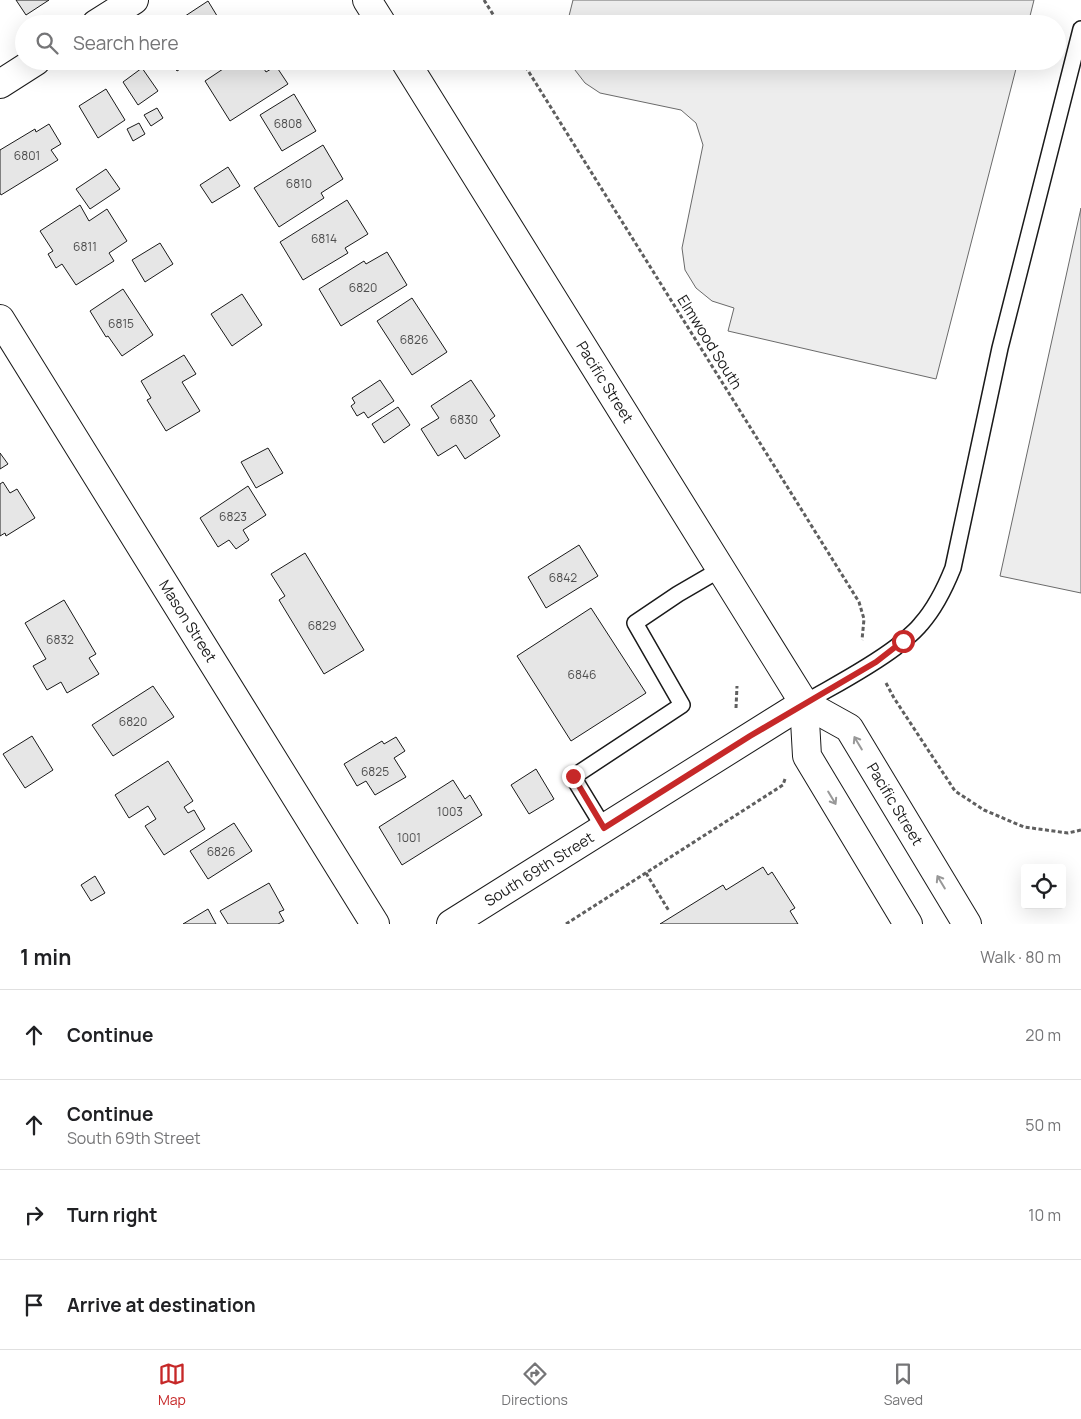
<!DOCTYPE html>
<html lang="en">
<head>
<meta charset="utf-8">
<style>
	:root { --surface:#fff; --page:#f2f2f2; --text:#202124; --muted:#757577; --line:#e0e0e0; --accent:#c62828 }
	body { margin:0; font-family:Manrope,sans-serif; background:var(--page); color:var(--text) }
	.controls { position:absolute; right:15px; bottom:15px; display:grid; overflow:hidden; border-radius:5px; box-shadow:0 5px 20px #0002 }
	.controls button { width:45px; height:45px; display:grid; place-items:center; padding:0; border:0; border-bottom:1px solid var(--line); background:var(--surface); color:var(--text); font:25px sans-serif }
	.stop { position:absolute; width:15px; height:15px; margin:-11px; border:4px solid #c62828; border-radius:50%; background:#fff }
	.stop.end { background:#c62828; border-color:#fff; box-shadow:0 1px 5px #0008 }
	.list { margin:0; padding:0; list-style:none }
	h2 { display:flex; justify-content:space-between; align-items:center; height:65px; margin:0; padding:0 20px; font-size:21px }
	h2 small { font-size:16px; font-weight:400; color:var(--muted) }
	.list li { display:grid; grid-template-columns:32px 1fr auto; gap:15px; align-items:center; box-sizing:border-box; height:90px; padding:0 20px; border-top:1px solid var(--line) }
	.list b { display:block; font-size:19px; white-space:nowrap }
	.list p { margin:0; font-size:16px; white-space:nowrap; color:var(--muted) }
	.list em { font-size:16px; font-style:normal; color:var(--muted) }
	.icon { flex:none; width:28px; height:28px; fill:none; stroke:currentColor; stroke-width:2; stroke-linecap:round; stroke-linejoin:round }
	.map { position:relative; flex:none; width:1081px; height:924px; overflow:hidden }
	.search { position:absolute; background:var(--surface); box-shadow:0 5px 20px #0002; left:15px; right:15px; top:15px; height:55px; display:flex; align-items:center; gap:12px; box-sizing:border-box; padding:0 18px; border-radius:28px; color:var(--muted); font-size:19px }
	.sheet { height:425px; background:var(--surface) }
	nav { display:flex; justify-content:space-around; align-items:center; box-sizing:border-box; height:70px; border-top:1px solid var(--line); background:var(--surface); font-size:14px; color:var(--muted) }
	nav a { display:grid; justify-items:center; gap:2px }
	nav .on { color:var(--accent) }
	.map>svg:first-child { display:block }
</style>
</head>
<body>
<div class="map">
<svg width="1081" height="924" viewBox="0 0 1081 924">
	<rect width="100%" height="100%" fill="#fff"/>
	<g fill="#ededed" stroke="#6a6a6a">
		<path d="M573 0H1034L1028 24H567Z"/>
		<path d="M568 61H1018L936 379 728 331 734 308 712 301 696 288 685 270 682 248 703 145 696 123 681 110 600 93 585 83Z"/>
		<path d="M1081 208V593L1000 576Z"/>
	</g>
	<g fill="#e6e6e6" stroke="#1a1a1a">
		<path d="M16 0H49L26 15Z"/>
		<path d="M208 1 222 24H173Z"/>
		<path d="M170 61H193L177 71Z"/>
		<path d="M235 61H259L266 72 276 66 288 84 230 121 205 81Z"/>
		<path d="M142 68 158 91 138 105 123 82Z"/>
		<path d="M106 89 125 120 98 138 79 106Z"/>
		<path d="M294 94 316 131 282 151 260 115Z"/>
		<path d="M157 108 163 118 151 126 144 115Z"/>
		<path d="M139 123 145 134 133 141 127 129Z"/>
		<path d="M49 124 61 144 51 150 58 160 1 195 0 193V150L35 129 36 132Z"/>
		<path d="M323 145 343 179 321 193 324 198 279 227 254 188Z"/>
		<path d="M228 167 240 186 212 203 200 185Z"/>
		<path d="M106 169 120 189 90 209 76 189Z"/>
		<path d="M347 200 368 234 345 248 348 253 303 280 280 242Z"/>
		<path d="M80 205 89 221 107 209 127 241 109 253 114 261 76 285 62 264 56 268 48 254 53 251 40 231Z"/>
		<path d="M160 243 173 264 145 282 132 260Z"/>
		<path d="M387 252 407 285 341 326 319 289 364 261 366 264Z"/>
		<path d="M123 289 153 335 122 356 108 336 106 337 90 311Z"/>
		<path d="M242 294 262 325 232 346 211 314Z"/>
		<path d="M412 298 447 352 412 375 377 321Z"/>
		<path d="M184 355 196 374 182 382 200 411 166 431 147 400 151 398 141 381Z"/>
		<path d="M380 380 394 401 368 418 364 412 357 416 351 406 355 403 352 398Z"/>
		<path d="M471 380 495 416 490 420 500 436 465 459 456 445 438 456 421 429 439 418 431 406Z"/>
		<path d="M398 407 410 425 384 443 372 424Z"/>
		<path d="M268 448 283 473 256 488 241 462Z"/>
		<path d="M0 453 8 464 0 469Z"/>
		<path d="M3 482 10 493 17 489 35 518 6 536 5 533 0 536V484Z"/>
		<path d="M248 486 266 515 243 530 249 540 236 549 229 540 218 547 200 518Z"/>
		<path d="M579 545 598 576 546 608 528 577Z"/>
		<path d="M305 553 364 650 324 674 279 600 285 596 271 574Z"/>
		<path d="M64 600 96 654 89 658 99 674 67 693 61 682 47 690 33 666 46 659 25 623Z"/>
		<path d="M591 608 646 693 571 741 517 656Z"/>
		<path d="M153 686 174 717 113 756 92 725Z"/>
		<path d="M32 736 53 770 25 788 3 754Z"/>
		<path d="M396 737 405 751 394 758 406 777 375 795 366 781 357 786 344 764 382 741 384 744Z"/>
		<path d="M168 761 193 801 184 807 188 813 194 810 205 829 164 855 145 826 156 819 148 806 129 818 115 795Z"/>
		<path d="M536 769 554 799 529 814 511 785Z"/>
		<path d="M453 780 465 799 470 795 482 815 402 865 379 827Z"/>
		<path d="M234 823 252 851 208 879 190 851Z"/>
		<path d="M763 867 768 875 772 872 795 908 790 911 798 924H660L723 885 726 890Z"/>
		<path d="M95 876 105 893 91 901 81 885Z"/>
		<path d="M269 883 284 910 279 912 284 921 278 924H228L220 911Z"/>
		<path d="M208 909 216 924H183Z"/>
	</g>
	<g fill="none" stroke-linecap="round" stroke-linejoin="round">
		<defs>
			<g id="service">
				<path d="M804 703C835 685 867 669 896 647 904 640 914 633 921 624 936 607 945 588 953 568L1000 348 1081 29"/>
				<path d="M604 828 573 777 682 705 635 623 678 594 721 569"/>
			</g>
			<g id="minor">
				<path d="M96 24 134 0"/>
				<path d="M0 84 36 61"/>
				<path d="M0 319 375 924"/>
				<path d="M451 924 804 703"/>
			</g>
			<g id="primary">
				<path d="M367 0 382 24"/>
				<path d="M405 61 804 703 849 728 967 924"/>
				<path d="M804 703 807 756 908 924"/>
			</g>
		</defs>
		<use href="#service" stroke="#1a1a1a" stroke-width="18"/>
		<use href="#minor" stroke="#1a1a1a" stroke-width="30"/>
		<use href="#primary" stroke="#1a1a1a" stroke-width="30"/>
		<g stroke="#5f5f5f" stroke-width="3" stroke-dasharray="4 2.5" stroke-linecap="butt">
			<path d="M484 0 499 24"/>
			<path d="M522 61 859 602 864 619 862 640"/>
			<path d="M886 683 894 698 955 791 984 810 1024 827 1068 833 1081 830"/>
			<path d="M736 708 737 686"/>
			<path d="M646 873 669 911"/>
			<path d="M566 924 783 785 785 779"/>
		</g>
		<use href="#service" stroke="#fff" stroke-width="15"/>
		<use href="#minor" stroke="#fff" stroke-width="28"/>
		<use href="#primary" stroke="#fff" stroke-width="28"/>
	</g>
	<defs><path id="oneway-shaft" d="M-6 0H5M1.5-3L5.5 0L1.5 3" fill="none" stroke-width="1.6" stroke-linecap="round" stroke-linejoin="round" transform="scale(1.25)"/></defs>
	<g stroke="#989898">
		<use href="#oneway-shaft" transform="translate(858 743) rotate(-121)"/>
		<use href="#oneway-shaft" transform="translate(832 798) rotate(59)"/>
		<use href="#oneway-shaft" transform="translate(941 882) rotate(-121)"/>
	</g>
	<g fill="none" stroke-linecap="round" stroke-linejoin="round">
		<path stroke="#c62828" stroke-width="6" d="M573 776 604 828 750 736 876 662 903 641"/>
	</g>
	<g text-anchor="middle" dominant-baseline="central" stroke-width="4" stroke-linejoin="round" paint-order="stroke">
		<g font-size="12" fill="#4d4d4d">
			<text x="288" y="123">6808</text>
			<text x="27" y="155">6801</text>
			<text x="299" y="183">6810</text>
			<text x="324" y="238">6814</text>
			<text x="85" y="246">6811</text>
			<text x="363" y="287">6820</text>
			<text x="121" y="323">6815</text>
			<text x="414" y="339">6826</text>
			<text x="464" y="419">6830</text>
			<text x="233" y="516">6823</text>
			<text x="563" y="577">6842</text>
			<text x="322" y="625">6829</text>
			<text x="60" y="639">6832</text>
			<text x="582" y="674">6846</text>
			<text x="133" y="721">6820</text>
			<text x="375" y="771">6825</text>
			<text x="450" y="811">1003</text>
			<text x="409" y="837">1001</text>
			<text x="221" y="851">6826</text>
		</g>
		<g font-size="15" fill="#1a1a1a" stroke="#fff">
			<text transform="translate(710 342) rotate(58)">Elmwood South</text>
			<text transform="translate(605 382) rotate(58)">Pacific Street</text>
			<text transform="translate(188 621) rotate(58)">Mason Street</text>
			<text transform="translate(895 804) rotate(59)">Pacific Street</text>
			<text transform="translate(539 869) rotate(-32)">South 69th Street</text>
		</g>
	</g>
</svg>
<div class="controls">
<button><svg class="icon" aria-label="locate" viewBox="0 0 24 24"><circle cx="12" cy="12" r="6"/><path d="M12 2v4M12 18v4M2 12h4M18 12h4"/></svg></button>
</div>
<div class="stop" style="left:903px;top:641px"></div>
<div class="stop end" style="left:573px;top:776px"></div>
<div class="search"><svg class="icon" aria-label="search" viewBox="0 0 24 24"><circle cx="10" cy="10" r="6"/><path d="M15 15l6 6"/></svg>Search here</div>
</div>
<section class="sheet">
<h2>1 min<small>Walk · 80 m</small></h2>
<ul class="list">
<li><svg class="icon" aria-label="ahead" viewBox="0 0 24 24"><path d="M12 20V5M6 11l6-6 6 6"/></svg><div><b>Continue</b></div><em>20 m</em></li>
<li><svg class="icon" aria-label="ahead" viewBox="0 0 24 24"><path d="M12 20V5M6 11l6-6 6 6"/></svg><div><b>Continue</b><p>South 69th Street</p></div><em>50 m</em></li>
<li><svg class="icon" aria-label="right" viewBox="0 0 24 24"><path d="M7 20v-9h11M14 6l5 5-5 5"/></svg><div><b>Turn right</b></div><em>10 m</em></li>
<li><svg class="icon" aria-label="arrive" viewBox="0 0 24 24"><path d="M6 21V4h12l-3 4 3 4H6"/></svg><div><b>Arrive at destination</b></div></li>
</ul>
</section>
<nav>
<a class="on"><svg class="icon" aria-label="map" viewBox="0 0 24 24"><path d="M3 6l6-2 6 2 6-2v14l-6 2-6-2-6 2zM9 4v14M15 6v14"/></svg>Map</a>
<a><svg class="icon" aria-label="directions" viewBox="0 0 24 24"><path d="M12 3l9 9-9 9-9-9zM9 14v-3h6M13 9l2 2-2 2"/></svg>Directions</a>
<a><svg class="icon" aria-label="saved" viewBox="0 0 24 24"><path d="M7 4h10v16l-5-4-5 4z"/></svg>Saved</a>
</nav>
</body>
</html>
